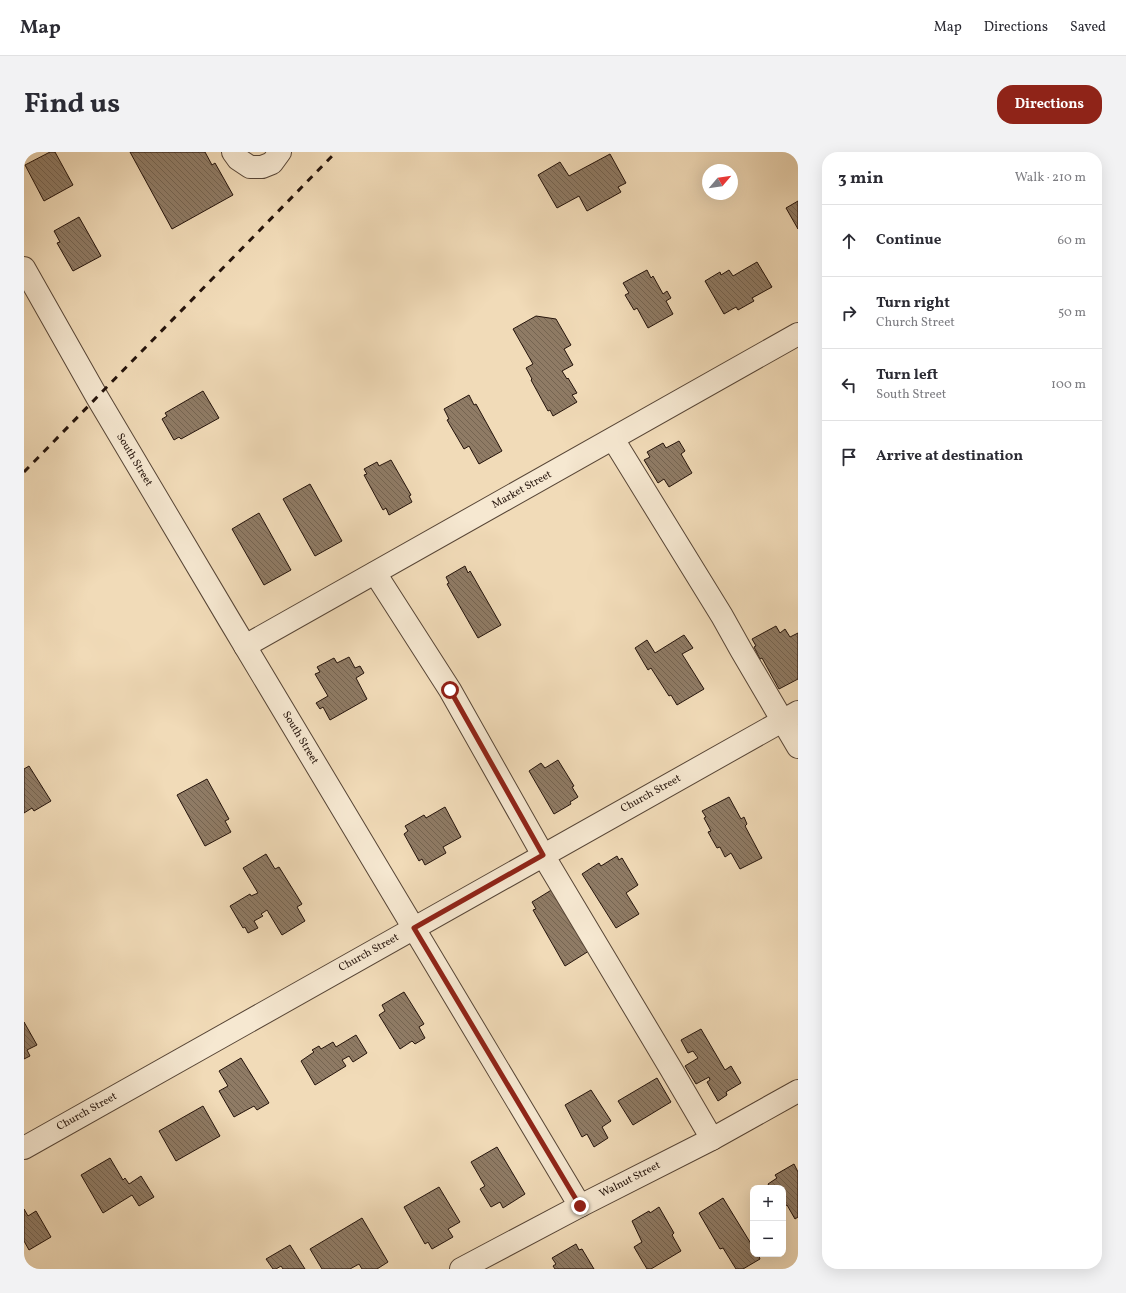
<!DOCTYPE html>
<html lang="en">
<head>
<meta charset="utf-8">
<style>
	:root { --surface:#fff; --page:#f2f2f3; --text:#2b2b33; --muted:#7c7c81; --line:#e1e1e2; --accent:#8f2418 }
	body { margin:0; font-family:Vollkorn,serif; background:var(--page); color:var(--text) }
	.controls { position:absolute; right:12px; bottom:12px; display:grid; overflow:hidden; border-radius:8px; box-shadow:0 4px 16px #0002 }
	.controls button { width:36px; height:36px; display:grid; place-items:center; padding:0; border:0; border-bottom:1px solid var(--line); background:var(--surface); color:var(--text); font:20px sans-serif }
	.compass { position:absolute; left:678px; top:12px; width:36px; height:36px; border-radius:50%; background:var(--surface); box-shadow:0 4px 16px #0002; rotate:61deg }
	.stop { position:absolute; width:12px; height:12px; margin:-9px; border:3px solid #8f2418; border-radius:50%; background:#fff }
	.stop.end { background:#8f2418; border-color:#fff; box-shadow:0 1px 4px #0008 }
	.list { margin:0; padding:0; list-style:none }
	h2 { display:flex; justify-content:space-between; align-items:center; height:52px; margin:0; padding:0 16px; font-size:17px }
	h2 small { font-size:13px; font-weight:400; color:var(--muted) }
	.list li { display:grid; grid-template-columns:26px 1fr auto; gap:12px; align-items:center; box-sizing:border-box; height:72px; padding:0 16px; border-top:1px solid var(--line) }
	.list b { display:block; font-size:15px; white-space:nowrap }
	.list p { margin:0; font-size:13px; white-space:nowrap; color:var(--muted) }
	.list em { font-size:13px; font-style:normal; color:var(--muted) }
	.icon { flex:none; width:22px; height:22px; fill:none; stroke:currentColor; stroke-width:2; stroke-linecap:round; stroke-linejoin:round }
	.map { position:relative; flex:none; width:774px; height:1117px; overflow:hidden; border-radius:16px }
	header { display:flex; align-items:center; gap:24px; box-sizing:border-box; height:56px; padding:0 20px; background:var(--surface); border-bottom:1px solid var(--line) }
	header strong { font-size:19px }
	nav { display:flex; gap:22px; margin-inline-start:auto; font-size:14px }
	.intro { display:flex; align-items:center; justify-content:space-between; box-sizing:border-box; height:96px; padding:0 24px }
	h1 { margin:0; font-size:28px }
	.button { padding:10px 18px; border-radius:16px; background:var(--accent); color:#fff; font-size:14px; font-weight:700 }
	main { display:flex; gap:24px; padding:0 24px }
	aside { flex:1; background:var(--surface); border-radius:16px; box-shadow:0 4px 16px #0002 }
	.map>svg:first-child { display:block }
</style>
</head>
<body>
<header>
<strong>Map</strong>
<nav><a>Map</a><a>Directions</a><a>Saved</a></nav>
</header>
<div class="intro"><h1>Find us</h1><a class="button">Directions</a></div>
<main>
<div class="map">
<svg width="774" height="1117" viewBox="0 0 774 1117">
	<defs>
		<pattern id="building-back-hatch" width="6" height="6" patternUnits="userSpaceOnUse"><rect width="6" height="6" fill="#8f7b65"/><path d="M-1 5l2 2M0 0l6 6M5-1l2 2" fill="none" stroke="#756451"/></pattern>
	</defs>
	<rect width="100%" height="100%" fill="#f1dbb8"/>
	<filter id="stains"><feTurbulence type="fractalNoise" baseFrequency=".005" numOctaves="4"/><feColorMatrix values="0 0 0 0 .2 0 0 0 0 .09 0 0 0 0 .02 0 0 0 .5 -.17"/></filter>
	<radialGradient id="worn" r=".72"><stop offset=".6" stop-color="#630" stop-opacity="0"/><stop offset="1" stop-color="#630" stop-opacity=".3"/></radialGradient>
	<g fill="url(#building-back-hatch)" stroke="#24130b">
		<path d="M26 0H31L49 33 20 49 1 13Z"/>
		<path d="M106 0H181L188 13 191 11 209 43 148 77Z"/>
		<path d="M586 2 602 31 594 35 597 40 563 59 555 44 533 56 514 23 536 10 545 24Z"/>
		<path d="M774 49V77L762 56Z"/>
		<path d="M55 65 77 104 49 119 33 91 36 90 30 79Z"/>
		<path d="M733 110 748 135 728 146 730 149 714 158 712 155 700 162 681 129 696 120 697 123 705 118 709 124Z"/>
		<path d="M623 118 627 126 629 124 639 142 643 139 647 146 642 149 649 162 624 176 613 156 610 158 601 143 605 141 599 131Z"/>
		<path d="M512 164 532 167 547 193 540 197 549 213 538 219 543 227 544 226 553 241 548 243 553 250 529 264 526 258 524 259 507 228 508 227 502 216 509 212 489 177Z"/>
		<path d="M179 239 195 266 157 287 155 285 150 288 138 267 143 264 141 261Z"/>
		<path d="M445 243 450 253 452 252 478 299 455 312 445 294 440 297 423 268 425 267 420 257Z"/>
		<path d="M655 289 661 299 657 302 668 321 645 335 640 327 634 331 620 308 626 305 623 300 639 291 642 296Z"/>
		<path d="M367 308 387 343 385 344 388 350 365 363 362 356 359 358 340 323 343 322 340 317 353 310 355 314Z"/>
		<path d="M286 332 318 389 291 404 259 347Z"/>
		<path d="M235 361 267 418 240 433 208 377Z"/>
		<path d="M441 414 444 421 446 419 477 473 454 486 423 432 425 431 422 425Z"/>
		<path d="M752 474 756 481 761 477 766 485 774 481V527L755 537 738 506 736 507 730 495 732 494 728 487Z"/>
		<path d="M660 483 669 496 658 502 680 537 653 553 647 543 645 544 627 516 624 518 611 496 623 488 631 501Z"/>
		<path d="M325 505 331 516 336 514 340 521 332 526 343 547 306 568 299 555 296 557 292 551 304 544 291 522 296 520 293 515 310 506 313 511Z"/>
		<path d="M534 608 550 634 548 635 554 645 546 650 547 652 530 662 505 619 517 611 521 616Z"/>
		<path d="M5 614 27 649 10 659 8 656 0 661V617Z"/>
		<path d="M183 627 205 667 201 669 207 680 181 694 153 643Z"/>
		<path d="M705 645 717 667 720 665 723 672 721 674 738 706 716 717 707 701 701 705 696 695 693 696 684 680 687 679 680 666 682 665 678 659Z"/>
		<path d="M421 655 437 685 419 695 422 701 401 713 398 707 395 709 380 682 384 679 381 674 400 663 402 666Z"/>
		<path d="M242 702 251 717 255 715 278 752 273 755 281 769 258 783 243 758 237 762 239 764 230 769 234 776 224 781 221 775 219 776 206 754 226 742 227 744 234 741 219 716Z"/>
		<path d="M593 704 595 708 598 706 614 733 602 741 615 762 592 776 558 722 575 711 577 714Z"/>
		<path d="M529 737 568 797 541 814 509 758 512 757 508 750Z"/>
		<path d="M380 840 400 872 395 875 401 886 391 892 388 889 376 897 355 863 361 859 358 853Z"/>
		<path d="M0 870 13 893 3 898 6 904 0 907Z"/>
		<path d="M677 877 701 918 707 914 717 931 702 940 703 943 694 949 683 930 686 928 685 925 672 932 661 914 674 906 669 899 664 901 657 888Z"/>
		<path d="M332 883 343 901 329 910 325 904 318 908 322 914 291 933 277 909 290 900 288 898 295 894 297 897 309 890 312 895Z"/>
		<path d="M217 906 245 951 233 958 230 954 210 965 195 939 204 934 195 919Z"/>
		<path d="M633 926 647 950 609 973 594 949Z"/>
		<path d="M567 938 587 969 578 975 584 986 570 995 563 982 558 985 541 953Z"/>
		<path d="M179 954 196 984 152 1009 135 979Z"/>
		<path d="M473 995 501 1042 479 1056 476 1050 467 1055 456 1037 461 1034 447 1010Z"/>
		<path d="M86 1006 99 1028 101 1026 105 1032 117 1024 130 1045 115 1054 108 1043 79 1061 57 1023Z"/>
		<path d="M770 1012 774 1020V1065L771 1067 763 1053 759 1055V1036H746L744 1032 753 1026 751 1023Z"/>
		<path d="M415 1035 436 1070 424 1077 429 1085 408 1097 404 1090 401 1092 380 1055Z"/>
		<path d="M699 1046 729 1095V1102H734L736 1107 719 1117H712L699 1096 696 1097 675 1061Z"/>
		<path d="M635 1055 650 1081 648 1083 657 1099 627 1117H623L610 1095 618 1090 608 1069 625 1059 626 1061Z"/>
		<path d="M0 1057 4 1064 12 1059 27 1085 5 1098 0 1089Z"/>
		<path d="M338 1066 364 1110 353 1117H338L335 1112 326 1117H298L286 1097Z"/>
		<path d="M552 1092 555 1098 558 1097 570 1117H531L529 1114 532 1112 528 1106Z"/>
		<path d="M266 1093 281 1117H259L257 1114 252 1117H249L242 1107Z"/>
	</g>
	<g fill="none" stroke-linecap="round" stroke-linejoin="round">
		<defs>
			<g id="minor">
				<path d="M209 0 214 7 226 15H238L248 11 256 0"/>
				<path d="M0 116 73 245 206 469 556 1054"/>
				<path d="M589 287 698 464 717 498 774 595"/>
				<path d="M351 421 426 538 519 703 647 917 688 987"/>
				<path d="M221 494 774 182"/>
				<path d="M0 996 774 560"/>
				<path d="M437 1117 556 1054 688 987 774 939"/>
			</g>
		</defs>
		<use href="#minor" stroke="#574536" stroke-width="24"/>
		<use href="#minor" stroke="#f6e8d1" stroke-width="22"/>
		<path stroke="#24130b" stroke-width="3" stroke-dasharray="7 7" stroke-linecap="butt" d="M0 320 312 0"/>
	</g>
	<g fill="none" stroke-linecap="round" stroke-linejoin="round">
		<path stroke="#8f2418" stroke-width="5" d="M426 538 519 703 390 776 556 1054"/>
	</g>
	<g text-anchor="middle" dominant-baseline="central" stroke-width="3" stroke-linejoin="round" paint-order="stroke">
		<g font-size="11" fill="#24130b" stroke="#f6e8d1">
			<text transform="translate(110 308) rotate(59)">South Street</text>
			<text transform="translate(498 338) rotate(-29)">Market Street</text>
			<text transform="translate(276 586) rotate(59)">South Street</text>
			<text transform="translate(627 642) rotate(-29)">Church Street</text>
			<text transform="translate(345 801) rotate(-29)">Church Street</text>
			<text transform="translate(63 960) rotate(-29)">Church Street</text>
			<text transform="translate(606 1028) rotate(-27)">Walnut Street</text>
		</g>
	</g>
	<rect width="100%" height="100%" filter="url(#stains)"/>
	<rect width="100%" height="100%" fill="url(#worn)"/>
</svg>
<div class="controls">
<button>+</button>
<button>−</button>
</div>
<svg class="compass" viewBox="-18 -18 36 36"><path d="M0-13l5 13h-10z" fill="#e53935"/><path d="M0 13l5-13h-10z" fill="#7c7c81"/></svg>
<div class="stop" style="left:426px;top:538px"></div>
<div class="stop end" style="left:556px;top:1054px"></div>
</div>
<aside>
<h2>3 min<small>Walk · 210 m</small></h2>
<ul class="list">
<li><svg class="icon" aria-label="ahead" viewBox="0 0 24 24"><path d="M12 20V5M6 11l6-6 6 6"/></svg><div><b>Continue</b></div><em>60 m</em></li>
<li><svg class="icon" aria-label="right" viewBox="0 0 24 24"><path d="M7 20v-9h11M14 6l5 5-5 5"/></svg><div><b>Turn right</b><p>Church Street</p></div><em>50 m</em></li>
<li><svg class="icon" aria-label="left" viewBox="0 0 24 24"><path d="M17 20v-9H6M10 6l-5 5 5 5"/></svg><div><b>Turn left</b><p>South Street</p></div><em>100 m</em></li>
<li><svg class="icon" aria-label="arrive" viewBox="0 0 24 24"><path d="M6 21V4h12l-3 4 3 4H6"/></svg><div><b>Arrive at destination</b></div></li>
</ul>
</aside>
</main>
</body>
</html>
